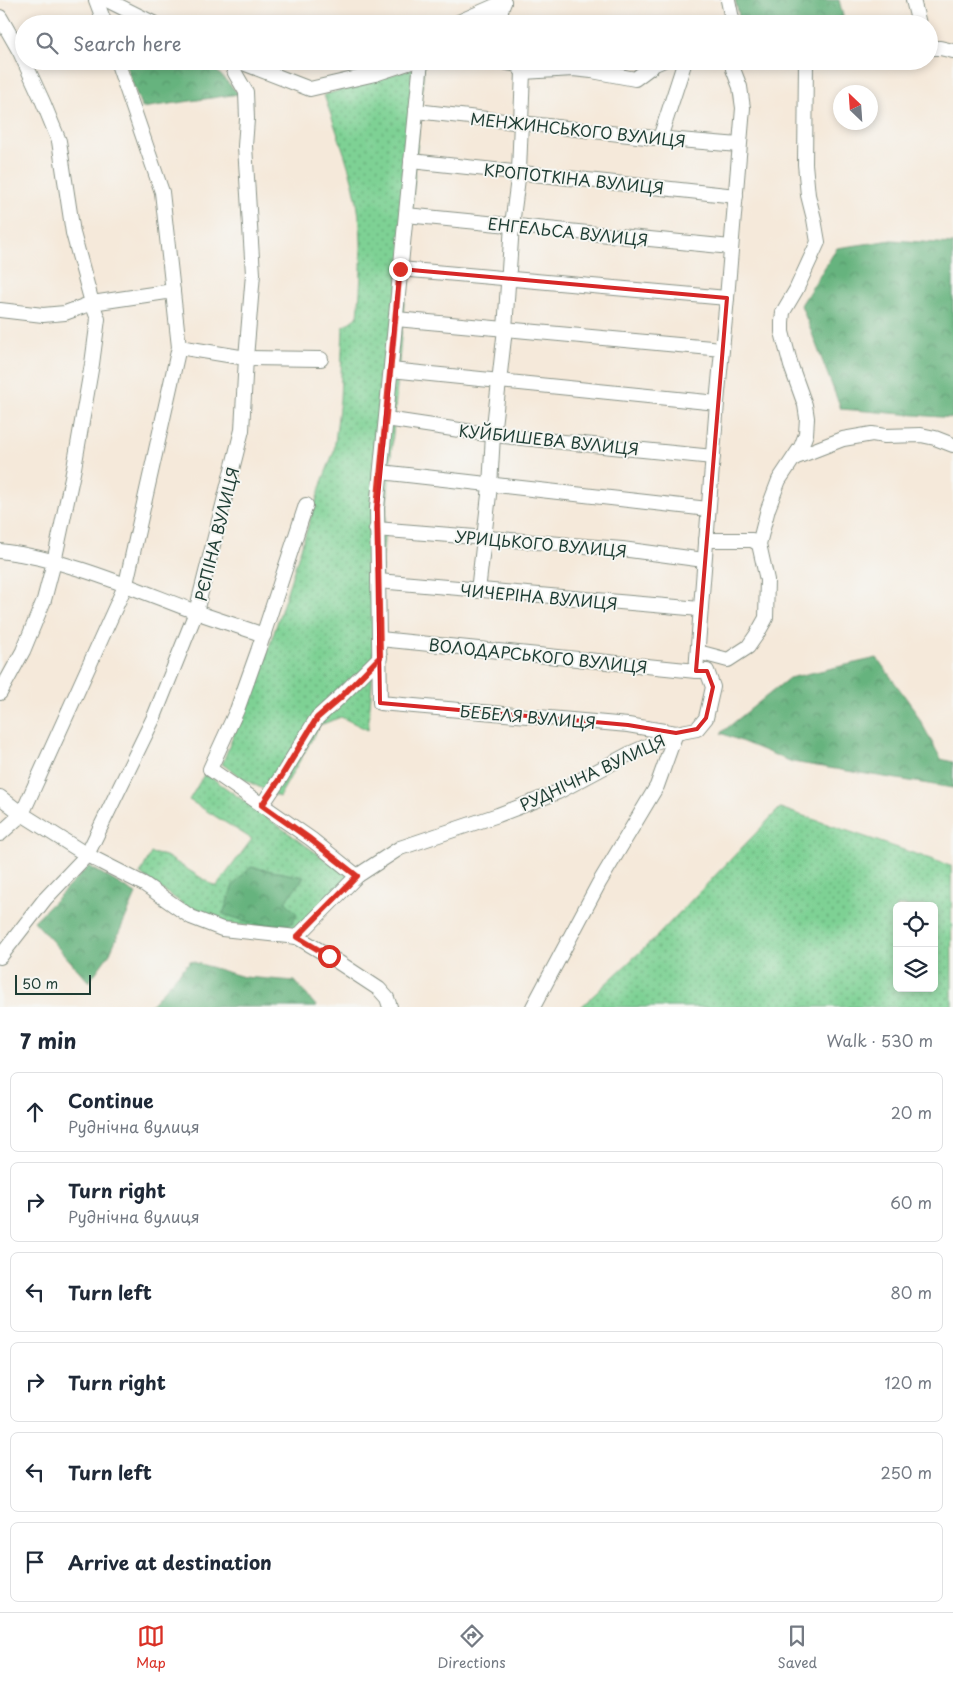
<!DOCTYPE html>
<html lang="en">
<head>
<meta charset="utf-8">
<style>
	:root { --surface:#fff; --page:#f2f2f3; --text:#1f2937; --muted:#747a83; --line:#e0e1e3; --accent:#d93025 }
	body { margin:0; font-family:"Playpen Sans",sans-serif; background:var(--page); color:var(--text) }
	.controls { position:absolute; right:15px; bottom:15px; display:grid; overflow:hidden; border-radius:8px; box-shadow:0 2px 8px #0003 }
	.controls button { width:45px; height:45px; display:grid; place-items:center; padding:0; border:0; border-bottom:1px solid var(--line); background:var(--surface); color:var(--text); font:25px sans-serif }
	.compass { position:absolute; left:833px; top:85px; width:45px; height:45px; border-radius:50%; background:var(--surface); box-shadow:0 2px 8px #0003; rotate:335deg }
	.scale { position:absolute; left:15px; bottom:12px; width:76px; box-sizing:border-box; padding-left:5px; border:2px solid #1f3d34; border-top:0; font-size:14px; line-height:18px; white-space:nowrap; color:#1f3d34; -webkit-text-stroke:4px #f6f6f2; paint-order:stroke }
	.stop { position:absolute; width:15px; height:15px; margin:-11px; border:4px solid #d93025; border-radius:50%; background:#fff }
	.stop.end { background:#d93025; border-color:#fff; box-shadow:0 1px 5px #0008 }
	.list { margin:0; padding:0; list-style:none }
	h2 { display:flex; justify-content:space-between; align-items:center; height:65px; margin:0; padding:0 20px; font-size:21px }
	h2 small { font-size:16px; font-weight:400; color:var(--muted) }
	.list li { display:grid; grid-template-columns:32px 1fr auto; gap:15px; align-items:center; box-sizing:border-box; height:80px; margin:0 10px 10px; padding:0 10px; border:1px solid var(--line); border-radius:8px }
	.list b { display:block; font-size:19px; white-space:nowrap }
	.list p { margin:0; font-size:16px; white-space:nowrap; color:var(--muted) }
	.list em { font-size:16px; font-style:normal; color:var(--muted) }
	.icon { flex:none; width:28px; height:28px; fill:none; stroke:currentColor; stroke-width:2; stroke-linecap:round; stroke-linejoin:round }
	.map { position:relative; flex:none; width:953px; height:1007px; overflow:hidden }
	.search { position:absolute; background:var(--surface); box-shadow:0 2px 8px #0003; left:15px; right:15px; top:15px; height:55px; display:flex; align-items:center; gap:12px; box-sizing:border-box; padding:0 18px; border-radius:28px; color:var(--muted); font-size:19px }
	.sheet { height:605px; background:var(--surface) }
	nav { display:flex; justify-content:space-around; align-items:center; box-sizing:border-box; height:70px; border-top:1px solid var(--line); background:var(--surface); font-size:14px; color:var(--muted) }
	nav a { display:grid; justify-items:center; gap:2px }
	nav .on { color:var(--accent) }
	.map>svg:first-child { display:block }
</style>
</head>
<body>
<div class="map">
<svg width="953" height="1007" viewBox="0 0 953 1007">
	<defs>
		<pattern id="green-dots" width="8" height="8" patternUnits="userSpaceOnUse" patternTransform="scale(1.25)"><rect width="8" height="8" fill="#7ed194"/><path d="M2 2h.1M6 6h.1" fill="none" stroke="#67ab7a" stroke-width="1.8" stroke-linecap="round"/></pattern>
		<pattern id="forest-crowns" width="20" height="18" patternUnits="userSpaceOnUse" patternTransform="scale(1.25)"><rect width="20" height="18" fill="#66b37e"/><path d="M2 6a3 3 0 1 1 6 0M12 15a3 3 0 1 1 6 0" fill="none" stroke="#539368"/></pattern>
	</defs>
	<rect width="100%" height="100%" fill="#f6f6f2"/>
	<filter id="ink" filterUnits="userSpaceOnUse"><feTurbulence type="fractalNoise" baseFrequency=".02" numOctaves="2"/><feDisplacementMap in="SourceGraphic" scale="10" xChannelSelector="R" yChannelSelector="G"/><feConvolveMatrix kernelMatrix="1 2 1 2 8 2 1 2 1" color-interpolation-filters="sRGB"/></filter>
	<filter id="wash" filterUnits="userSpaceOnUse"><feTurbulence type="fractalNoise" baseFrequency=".0096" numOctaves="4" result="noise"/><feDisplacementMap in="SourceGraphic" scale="20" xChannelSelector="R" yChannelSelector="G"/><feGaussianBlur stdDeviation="1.12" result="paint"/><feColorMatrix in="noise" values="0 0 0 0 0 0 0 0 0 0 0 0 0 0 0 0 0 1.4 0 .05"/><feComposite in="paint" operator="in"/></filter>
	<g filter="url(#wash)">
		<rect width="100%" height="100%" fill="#f5e9da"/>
		<g fill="url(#green-dots)" stroke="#4e8764" fill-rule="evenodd">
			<path d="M424 65 368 730 341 717 320 725 279 797 245 780 222 764 272 639 322 482 334 451 340 399 343 327 358 316C361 282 363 249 359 216 354 174 337 134 324 95Z"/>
			<path d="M205 773 350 877 296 932 224 923 193 911 140 874 151 853 166 856 216 887 252 839 189 800Z"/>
			<path d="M780 808 951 866 952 1007H581L657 936ZM897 906H934V988H897Z"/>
		</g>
		<g fill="url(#forest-crowns)" stroke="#427859">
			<path d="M735 0H839L845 24H741Z"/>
			<path d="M124 61H207L239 94 142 108Z"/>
			<path d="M892 240 953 244V418L841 409 801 305 837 248Z"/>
			<path d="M877 658 914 709 941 759 953 762V788L792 762 721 733 789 678Z"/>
			<path d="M89 866 136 894 110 953 89 982 34 921Z"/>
			<path d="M251 867 304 877 285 901 297 914 291 924 258 925 223 914 233 885Z"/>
			<path d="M190 961 244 977 295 981 317 1007H149Z"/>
		</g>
	</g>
	<g filter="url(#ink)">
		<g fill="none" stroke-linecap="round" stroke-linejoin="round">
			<defs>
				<g id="minor">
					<path d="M96 0 105 24"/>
					<path d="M107 0 155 24"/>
					<path d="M728 0 733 24"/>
					<path d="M913 0 919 24"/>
					<path d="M0 17 20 52 43 102 59 141 73 233 92 303 98 319 92 364 74 468 54 562 44 600 23 651 0 693"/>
					<path d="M454 24 504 2"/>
					<path d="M496 24 504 2"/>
					<path d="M929 48H940L953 51"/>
					<path d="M238 61 310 89 375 74 414 61"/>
					<path d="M421 61 377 508 380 703 628 725 676 733"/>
					<path d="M523 72 573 69 592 71 635 79 655 64 662 61"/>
					<path d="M416 111 655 138 739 145"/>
					<path d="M660 138 685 61"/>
					<path d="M411 161 736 196"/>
					<path d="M406 215 731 247"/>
					<path d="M400 269 727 298"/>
					<path d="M0 310 43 315 65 313 92 303 173 291"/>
					<path d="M396 319 722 349"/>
					<path d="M179 347 246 358 321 359"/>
					<path d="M391 370 717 403"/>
					<path d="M386 419 493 435 713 457"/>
					<path d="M794 458 843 439 872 434 885 436 921 435 935 438 953 445"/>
					<path d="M381 472 708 509"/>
					<path d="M306 505 258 651 237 710 210 769 311 839 357 876"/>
					<path d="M376 529 622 549 704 560"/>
					<path d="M706 540H752L759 544"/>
					<path d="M0 551C68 559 132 588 196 612 218 620 241 627 264 635"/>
					<path d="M378 581 700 609"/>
					<path d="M478 591 490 486 493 435 505 329 512 225 519 171 523 72 517 65 507 63 505 61"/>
					<path d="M380 639 696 671"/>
					<path d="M698 652 728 660 748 647 757 634 766 618 767 580 759 544 768 509 779 480 801 447 806 434 807 418 805 405 791 366 782 332V322L783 312 796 290 818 242 814 219 808 195 805 164 806 61"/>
					<path d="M0 797 22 814 87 855 144 884 191 917 222 929 297 937"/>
					<path d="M262 805 281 777 317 718 339 698 380 657"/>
					<path d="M0 834 22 814 126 584 179 347 162 192 117 61"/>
					<path d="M0 957 45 899 87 855 154 717 196 612 242 430 246 358 253 274 245 146 247 119 246 92 235 73 231 61"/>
					<path d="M390 1007 387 998 379 989 329 956 297 937 357 876 400 848 498 815 558 792 629 754 676 733 697 729 706 718 713 687 707 671H696L717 403 727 298 743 108 740 87 733 69 736 61"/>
					<path d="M533 1007 599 883 657 786 676 733"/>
				</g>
			</defs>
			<use href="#minor" stroke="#8a9387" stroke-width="16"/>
			<use href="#minor" stroke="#fff" stroke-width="14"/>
		</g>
	</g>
	<g fill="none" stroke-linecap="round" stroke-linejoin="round" filter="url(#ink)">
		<path stroke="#d93025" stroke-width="6" d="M329 956 297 937 357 876 310 839 262 805 281 777 317 718 340 698 380 657 377 508 400 269"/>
	</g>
	<path fill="none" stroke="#d62828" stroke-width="4" stroke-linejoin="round" d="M400 269 727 298 696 671H707L713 687 706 718 697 729 676 733 628 725 380 703 377 508Z"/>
	<g text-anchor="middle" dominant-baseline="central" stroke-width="4" stroke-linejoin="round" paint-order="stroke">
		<g font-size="16" fill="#1f3d34" stroke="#f6f6f2">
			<text transform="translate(578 129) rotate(6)">МЕНЖИНСЬКОГО ВУЛИЦЯ</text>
			<text transform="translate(574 178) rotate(6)">КРОПОТКІНА ВУЛИЦЯ</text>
			<text transform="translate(568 231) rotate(6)">ЕНГЕЛЬСА ВУЛИЦЯ</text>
			<text transform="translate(549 439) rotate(6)">КУЙБИШЕВА ВУЛИЦЯ</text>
			<text transform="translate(216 534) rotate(-76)">РЄПІНА ВУЛИЦЯ</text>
			<text transform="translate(541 543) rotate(5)">УРИЦЬКОГО ВУЛИЦЯ</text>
			<text transform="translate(539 596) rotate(5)">ЧИЧЕРІНА ВУЛИЦЯ</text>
			<text transform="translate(538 655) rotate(6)">ВОЛОДАРСЬКОГО ВУЛИЦЯ</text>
			<text transform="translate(528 716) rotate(5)">БЕБЕЛЯ ВУЛИЦЯ</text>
			<text transform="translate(592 772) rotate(-25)">РУДНІЧНА ВУЛИЦЯ</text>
		</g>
	</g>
</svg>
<div class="controls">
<button><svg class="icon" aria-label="locate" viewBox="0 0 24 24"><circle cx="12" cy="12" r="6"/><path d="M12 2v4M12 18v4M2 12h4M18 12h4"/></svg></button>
<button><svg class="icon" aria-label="layers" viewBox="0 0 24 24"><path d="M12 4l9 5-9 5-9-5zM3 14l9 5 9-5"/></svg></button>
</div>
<svg class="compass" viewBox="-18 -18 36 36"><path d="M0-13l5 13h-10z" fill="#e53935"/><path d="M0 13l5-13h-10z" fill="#747a83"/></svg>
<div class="scale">50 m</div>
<div class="stop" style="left:329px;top:956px"></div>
<div class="stop end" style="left:400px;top:269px"></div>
<div class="search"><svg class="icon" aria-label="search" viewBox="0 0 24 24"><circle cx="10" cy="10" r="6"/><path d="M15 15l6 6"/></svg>Search here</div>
</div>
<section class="sheet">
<h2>7 min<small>Walk · 530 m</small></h2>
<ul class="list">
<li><svg class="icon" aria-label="ahead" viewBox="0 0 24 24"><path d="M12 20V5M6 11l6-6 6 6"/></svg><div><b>Continue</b><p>Руднічна вулиця</p></div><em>20 m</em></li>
<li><svg class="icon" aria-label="right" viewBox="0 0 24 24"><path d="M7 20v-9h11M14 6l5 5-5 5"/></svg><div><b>Turn right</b><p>Руднічна вулиця</p></div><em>60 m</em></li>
<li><svg class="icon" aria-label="left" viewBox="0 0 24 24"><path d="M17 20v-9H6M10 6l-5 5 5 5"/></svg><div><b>Turn left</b></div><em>80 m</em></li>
<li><svg class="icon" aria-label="right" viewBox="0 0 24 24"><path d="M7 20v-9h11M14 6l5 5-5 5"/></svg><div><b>Turn right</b></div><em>120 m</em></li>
<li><svg class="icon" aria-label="left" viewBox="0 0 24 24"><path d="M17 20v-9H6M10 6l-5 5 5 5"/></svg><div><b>Turn left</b></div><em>250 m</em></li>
<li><svg class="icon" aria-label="arrive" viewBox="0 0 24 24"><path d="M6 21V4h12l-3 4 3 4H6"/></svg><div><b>Arrive at destination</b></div></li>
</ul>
</section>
<nav>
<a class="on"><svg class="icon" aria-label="map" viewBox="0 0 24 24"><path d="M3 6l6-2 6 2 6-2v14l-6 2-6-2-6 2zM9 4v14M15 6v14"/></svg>Map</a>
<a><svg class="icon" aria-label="directions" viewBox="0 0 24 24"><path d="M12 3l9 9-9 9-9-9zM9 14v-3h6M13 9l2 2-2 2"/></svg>Directions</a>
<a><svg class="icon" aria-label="saved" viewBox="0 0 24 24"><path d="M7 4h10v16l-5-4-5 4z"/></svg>Saved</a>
</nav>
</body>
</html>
